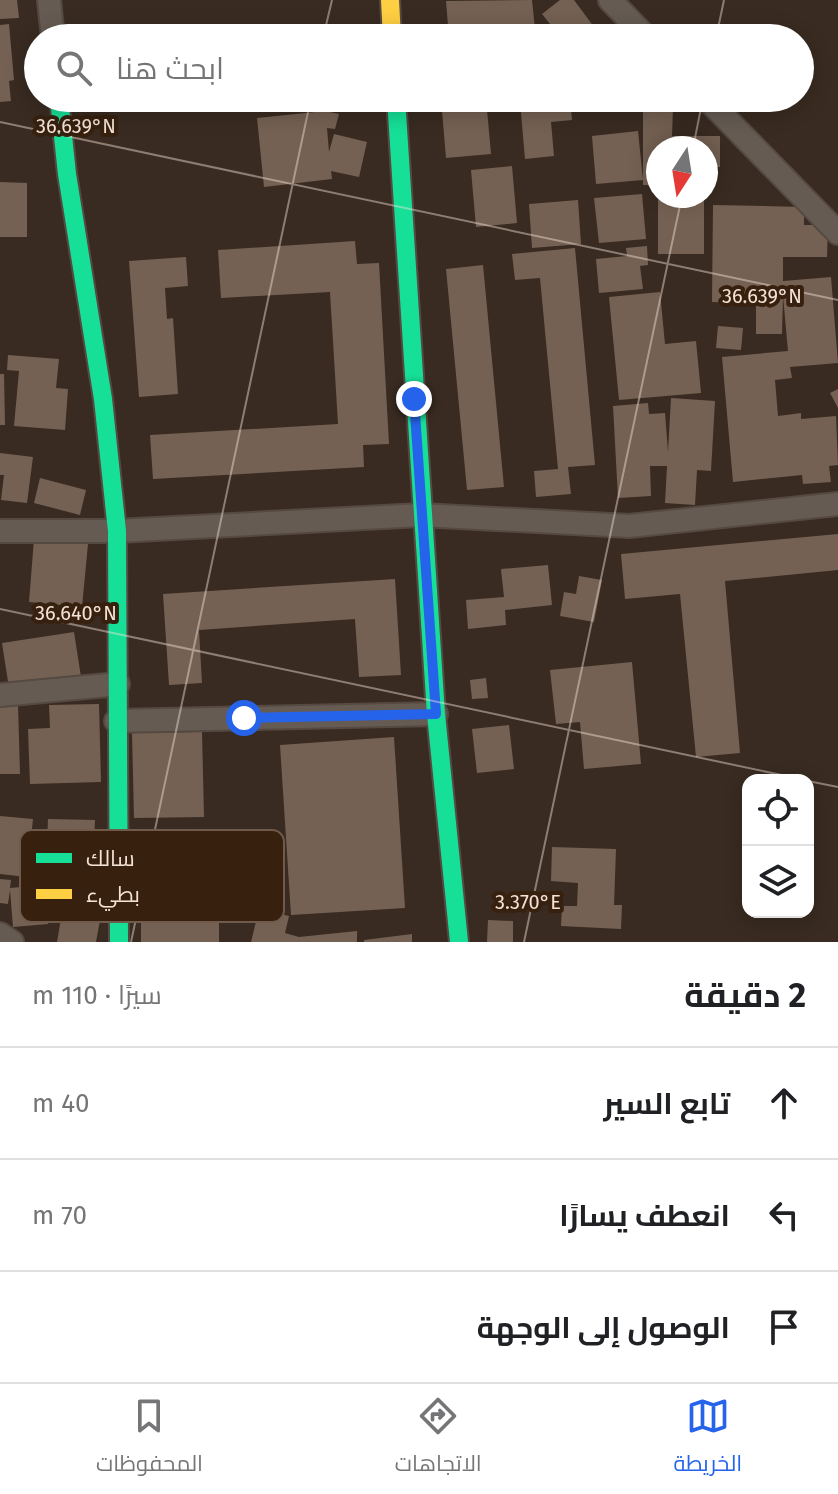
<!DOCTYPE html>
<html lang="ar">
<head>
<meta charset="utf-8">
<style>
	:root { --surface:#fff; --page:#f2f2f2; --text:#202124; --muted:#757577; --line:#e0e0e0; --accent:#2563eb }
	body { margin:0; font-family:"Fira Sans",Cairo,sans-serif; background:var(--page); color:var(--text); direction:rtl }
	.controls { position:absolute; right:24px; bottom:24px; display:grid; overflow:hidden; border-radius:16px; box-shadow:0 4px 20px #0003 }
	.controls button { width:72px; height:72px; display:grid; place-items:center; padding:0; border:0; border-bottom:2px solid var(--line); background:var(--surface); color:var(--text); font:40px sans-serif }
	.compass { position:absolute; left:646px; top:136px; width:72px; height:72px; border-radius:50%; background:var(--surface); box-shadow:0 4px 20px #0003; rotate:192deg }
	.stop { position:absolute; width:24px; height:24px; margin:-18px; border:6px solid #2563eb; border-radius:50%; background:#fff }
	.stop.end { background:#2563eb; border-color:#fff; box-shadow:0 2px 8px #0008 }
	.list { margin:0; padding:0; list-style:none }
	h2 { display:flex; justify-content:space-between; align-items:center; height:104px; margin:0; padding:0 32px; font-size:34px }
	h2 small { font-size:26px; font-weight:400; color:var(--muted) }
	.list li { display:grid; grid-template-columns:52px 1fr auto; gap:24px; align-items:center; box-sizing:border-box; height:112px; padding:0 32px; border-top:2px solid var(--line) }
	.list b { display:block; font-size:30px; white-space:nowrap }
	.list em { font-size:26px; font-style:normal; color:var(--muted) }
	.icon { flex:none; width:44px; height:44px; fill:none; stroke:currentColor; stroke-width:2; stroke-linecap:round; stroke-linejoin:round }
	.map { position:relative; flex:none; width:838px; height:942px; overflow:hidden; direction:ltr }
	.search { position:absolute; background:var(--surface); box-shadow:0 4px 20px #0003; left:24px; right:24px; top:24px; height:88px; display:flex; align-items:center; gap:20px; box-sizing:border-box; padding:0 28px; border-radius:44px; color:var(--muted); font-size:30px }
	.sheet { height:440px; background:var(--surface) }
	nav { display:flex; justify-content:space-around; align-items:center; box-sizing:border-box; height:112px; border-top:2px solid var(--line); background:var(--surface); font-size:22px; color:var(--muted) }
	nav a { display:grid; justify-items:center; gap:4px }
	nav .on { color:var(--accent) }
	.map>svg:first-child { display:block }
</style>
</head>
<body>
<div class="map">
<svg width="838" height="942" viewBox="0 0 838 942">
	<rect width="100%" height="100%" fill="#392b21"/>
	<g fill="#746153">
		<path d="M0 0H17L19 18 0 19Z"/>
		<path d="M532 0 536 38H449L446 1Z"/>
		<path d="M560 0H574L600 35 597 38H561L542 14Z"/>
		<path d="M9 24 14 80 9 81 11 101 0 102V25Z"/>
		<path d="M750 29 752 38H732L731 34Z"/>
		<path d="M357 31 358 38H307V36Z"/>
		<path d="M486 98 491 154 446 158 441 99Z"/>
		<path d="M564 98H570L572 120 551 122 554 156 525 159 520 102Z"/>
		<path d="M643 107H673L672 136H720V167H706V148H658V185H643Z"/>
		<path d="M325 111 339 114 335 129 327 128 329 152 334 134 367 142 359 177 331 171 332 179 264 187 257 118Z"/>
		<path d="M638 131 643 180 596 184 592 136Z"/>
		<path d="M512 166 517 223 476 227 471 170Z"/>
		<path d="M0 182 27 183V237H0Z"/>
		<path d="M642 194 646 239 599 243 594 198Z"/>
		<rect x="658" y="196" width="46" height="58"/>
		<path d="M578 200 581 244 532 248 529 204Z"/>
		<path d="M713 205 804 207V225H828L827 257H783V281L831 277 838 363 790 367 792 378 775 380 778 416 801 413V419L836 416 838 465 829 466 831 482 803 484 802 475 733 482 722 357 788 351 783 296 782 334H756V304L712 302Z"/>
		<path d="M355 241 357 264 379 263 389 444 363 445 364 467 153 479 150 435 338 424 330 292 221 298 218 250Z"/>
		<path d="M647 246 648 265 640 266 643 289 599 293 596 259 627 256 626 248Z"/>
		<path d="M575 248 595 465 568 467 571 494 536 497 534 471 558 469 540 278 515 280 512 254Z"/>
		<path d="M186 257 188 286 165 288 167 319 173 318 178 394 139 397 129 261Z"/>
		<path d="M483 265 504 487 467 490 446 269Z"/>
		<path d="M660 292 665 344 696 341 701 393 619 400 609 297Z"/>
		<path d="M718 326 743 328 741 350 716 348Z"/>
		<path d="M8 355 59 359 56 388 68 389 65 430 14 426 19 371 7 370Z"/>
		<path d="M0 374H4L5 425H0Z"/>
		<path d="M838 389V408L830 393Z"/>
		<path d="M671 398 715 401 711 471 697 470 695 505 665 503 667 466H650L651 496 618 498 613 406 648 403 649 414 665 413 668 452Z"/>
		<path d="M0 453 33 457 27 503 1 500 4 475H0Z"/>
		<path d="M40 478 86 490 80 515 34 503Z"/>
		<path d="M838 534V570L725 581 740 753 696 757 680 594 625 599 621 554Z"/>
		<path d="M34 539 88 544 82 607 29 602Z"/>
		<path d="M548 565 552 605 505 610 506 625 468 629 466 600 504 597 501 569Z"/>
		<path d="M579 576 602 580 594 622 560 616 564 592 576 594Z"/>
		<path d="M395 579 401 675 359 677 355 619 199 630 202 683 169 685 163 594Z"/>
		<path d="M74 632 81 677 9 688 2 643Z"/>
		<path d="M632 662 641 764 584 769 580 722 556 724 550 670Z"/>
		<path d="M486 678 488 698 472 699 470 680Z"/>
		<path d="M99 704 101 782 30 784 28 729 50 728 49 705Z"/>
		<path d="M0 705H18L20 774H0Z"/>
		<path d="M509 725 514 769 477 773 472 729Z"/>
		<path d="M202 732 204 817 134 818 132 733Z"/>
		<path d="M394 737 405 908 291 915 280 745Z"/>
		<path d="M0 816 33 819 27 877 0 874Z"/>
		<path d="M48 819 95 820 94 844H47Z"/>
		<path d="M552 847 616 849 614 905H622L621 929 561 926 562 906H577L578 883 551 881Z"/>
		<path d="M0 879 11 880 10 888 44 885 48 924 13 927 10 890 8 904 0 903Z"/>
		<path d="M48 880 82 886 79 905 102 909 96 942H57L64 901 45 898Z"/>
		<rect x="141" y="904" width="78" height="38"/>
		<path d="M259 909 289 916 285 933 299 937 357 931V942H251Z"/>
		<path d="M488 920 513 921V942H487Z"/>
		<path d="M412 934V942H364V940Z"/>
	</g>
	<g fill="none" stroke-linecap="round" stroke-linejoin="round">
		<defs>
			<g id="street">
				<path d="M49 0 53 38"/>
				<path d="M610 0 647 38"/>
				<path d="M706 98 838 233"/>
				<path d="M0 531H117L421 515 629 526 838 504"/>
				<path d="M0 695 118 684"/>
				<path d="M116 721 436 714"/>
				<path d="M0 934 12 942"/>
			</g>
			<g id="fast">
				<path d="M59 98 67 174 103 399 117 531 119 942"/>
				<path d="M396 98 436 714 459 942"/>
			</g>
			<path id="slow" d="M390 0 392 38"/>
		</defs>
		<use href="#street" stroke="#554941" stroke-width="26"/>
		<use href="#fast" stroke="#554941" stroke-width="22"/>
		<use href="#slow" stroke="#554941" stroke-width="22"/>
		<use href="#street" stroke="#655b53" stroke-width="22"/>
		<use href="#fast" stroke="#16e098" stroke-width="18"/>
		<use href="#slow" stroke="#ffcf43" stroke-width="18"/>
	</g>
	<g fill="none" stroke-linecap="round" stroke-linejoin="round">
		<path stroke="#2563eb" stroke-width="10" d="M244 718 436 714 414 399"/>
	</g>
	<path fill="none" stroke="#f3e2d6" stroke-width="2" stroke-opacity="0.45" d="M323 38 332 0M716 38 724 0M0 122 838 300M693 148 703 98M0 609 805 780M808 781 838 787M131 942 311 98M524 942 682 196"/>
	<rect x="20" y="830" width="264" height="92" rx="12" fill="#38200e" stroke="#705a4a" stroke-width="2"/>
	<rect x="36" y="853" width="36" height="10" fill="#16e098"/>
	<rect x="36" y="889" width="36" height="10" fill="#ffcf43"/>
	<g font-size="22" fill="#f3e2d6">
		<text x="86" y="866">سالك</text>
		<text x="86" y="902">بطيء</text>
	</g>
	<g font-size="20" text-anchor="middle" fill="#f3e2d6" stroke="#38200e" stroke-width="8" stroke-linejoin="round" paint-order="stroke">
		<text x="76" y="133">36.639°N</text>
		<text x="762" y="303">36.639°N</text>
		<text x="76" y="620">36.640°N</text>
		<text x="528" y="909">3.370°E</text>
	</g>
</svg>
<div class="controls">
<button><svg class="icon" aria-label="locate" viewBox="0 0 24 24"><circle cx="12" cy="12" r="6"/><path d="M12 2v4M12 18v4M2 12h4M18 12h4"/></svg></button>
<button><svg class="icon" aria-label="layers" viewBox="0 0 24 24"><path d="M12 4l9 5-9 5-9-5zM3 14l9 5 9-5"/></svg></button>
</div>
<svg class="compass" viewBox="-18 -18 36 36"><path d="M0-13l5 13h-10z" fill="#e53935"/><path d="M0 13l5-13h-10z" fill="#757577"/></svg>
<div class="stop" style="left:244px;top:718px"></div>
<div class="stop end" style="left:414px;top:399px"></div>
<div class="search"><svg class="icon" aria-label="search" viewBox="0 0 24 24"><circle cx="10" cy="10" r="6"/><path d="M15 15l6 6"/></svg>ابحث هنا</div>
</div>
<section class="sheet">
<h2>2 دقيقة<small>سيرًا · 110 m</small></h2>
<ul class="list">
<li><svg class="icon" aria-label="ahead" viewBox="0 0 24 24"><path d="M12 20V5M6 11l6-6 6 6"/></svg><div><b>تابع السير</b></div><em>40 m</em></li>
<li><svg class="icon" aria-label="left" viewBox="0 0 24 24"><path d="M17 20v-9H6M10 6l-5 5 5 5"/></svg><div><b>انعطف يسارًا</b></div><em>70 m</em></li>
<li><svg class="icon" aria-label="arrive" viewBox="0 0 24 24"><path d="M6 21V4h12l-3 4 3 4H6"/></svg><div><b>الوصول إلى الوجهة</b></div></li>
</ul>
</section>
<nav>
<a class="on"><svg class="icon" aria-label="map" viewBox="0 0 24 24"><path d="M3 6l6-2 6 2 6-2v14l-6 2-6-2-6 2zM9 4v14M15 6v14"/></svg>الخريطة</a>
<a><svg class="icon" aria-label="directions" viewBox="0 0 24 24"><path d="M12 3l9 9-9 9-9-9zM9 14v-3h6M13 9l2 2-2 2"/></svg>الاتجاهات</a>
<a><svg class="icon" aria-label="saved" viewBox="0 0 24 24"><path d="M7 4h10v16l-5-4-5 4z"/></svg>المحفوظات</a>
</nav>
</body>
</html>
